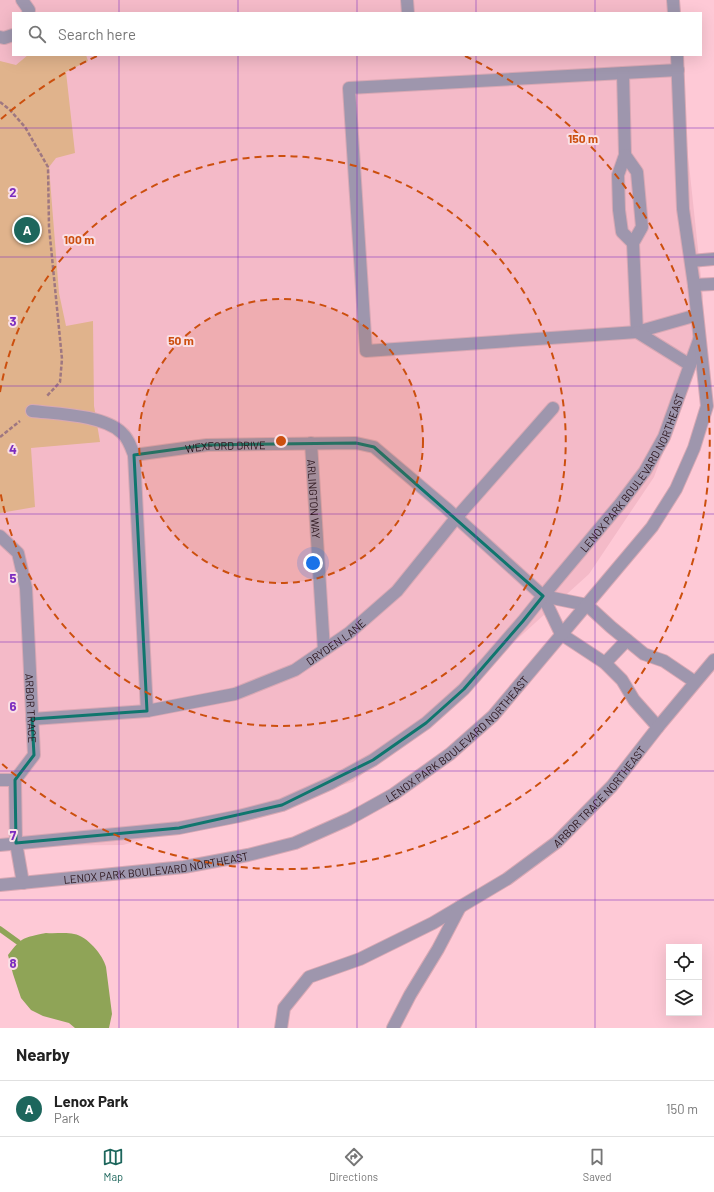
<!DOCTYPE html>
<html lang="en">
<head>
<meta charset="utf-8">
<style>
	:root { --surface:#fff; --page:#f6f6f6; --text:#222; --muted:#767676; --line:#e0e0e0; --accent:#1d665c }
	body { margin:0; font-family:Barlow,sans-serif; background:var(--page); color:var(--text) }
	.controls { position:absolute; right:12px; bottom:12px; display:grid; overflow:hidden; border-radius:0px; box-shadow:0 4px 16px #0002 }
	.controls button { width:36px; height:36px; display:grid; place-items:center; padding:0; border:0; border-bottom:1px solid var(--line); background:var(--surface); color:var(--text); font:20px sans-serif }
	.you { position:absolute; left:313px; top:563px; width:14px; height:14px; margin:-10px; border:3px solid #fff; border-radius:50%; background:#1a73e8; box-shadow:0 0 0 6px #1a73e833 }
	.badge { display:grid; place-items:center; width:26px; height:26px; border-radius:50%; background:var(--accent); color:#fff; font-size:13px; font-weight:700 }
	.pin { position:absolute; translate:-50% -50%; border:2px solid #fff; box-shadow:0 1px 4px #0006 }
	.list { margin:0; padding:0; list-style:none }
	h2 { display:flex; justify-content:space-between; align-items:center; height:52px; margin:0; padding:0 16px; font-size:17px }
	h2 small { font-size:13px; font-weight:400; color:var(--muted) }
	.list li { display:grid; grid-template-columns:26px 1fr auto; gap:12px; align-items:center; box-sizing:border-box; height:56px; padding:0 16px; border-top:1px solid var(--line) }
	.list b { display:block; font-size:15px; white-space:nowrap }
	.list p { margin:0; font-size:13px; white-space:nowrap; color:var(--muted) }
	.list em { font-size:13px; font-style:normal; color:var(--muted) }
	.icon { flex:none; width:22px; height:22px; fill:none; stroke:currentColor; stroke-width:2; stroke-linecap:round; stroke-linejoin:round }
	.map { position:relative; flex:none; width:714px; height:1028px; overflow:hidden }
	.search { position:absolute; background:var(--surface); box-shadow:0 4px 16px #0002; left:12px; right:12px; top:12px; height:44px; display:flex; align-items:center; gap:10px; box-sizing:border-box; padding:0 14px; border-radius:0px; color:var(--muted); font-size:15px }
	.sheet { height:108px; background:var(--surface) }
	nav { display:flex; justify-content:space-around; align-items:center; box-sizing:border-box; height:56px; border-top:1px solid var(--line); background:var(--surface); font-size:11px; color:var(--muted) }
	nav a { display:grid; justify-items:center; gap:2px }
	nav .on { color:var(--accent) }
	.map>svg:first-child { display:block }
</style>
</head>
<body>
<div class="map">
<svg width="714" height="1028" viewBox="0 0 714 1028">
	<rect width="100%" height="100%" fill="#fec9d6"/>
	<path fill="#f4bac8" d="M0 0H679L681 13H13V55H683L687 146 703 296 678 413 654 477 589 574 429 719 353 782 123 845 0 846Z"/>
	<path fill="#e0b38c" d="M28 55H86L88 61 66 72 75 153 56 158 49 167 59 293 66 326 93 321 94 406 100 442 31 448 35 507 0 513V61L16 65Z"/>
	<path fill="#8fa457" d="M46 933C55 934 65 932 74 934 87 936 103 955 106 967L112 1014 109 1028H75L69 1023 43 1016 31 1010 21 998 13 974 8 955C23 936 23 938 46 933Z"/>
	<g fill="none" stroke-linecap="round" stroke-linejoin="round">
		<path stroke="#8fa457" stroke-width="5.5" d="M0 929 18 942"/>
		<defs>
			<g id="minor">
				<path d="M22 0 29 10 28 13"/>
				<path d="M407 0 408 13"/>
				<path d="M673 0 674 13"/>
				<path d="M0 37 4 38 13 35"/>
				<path d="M678 70 349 88 366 351 637 332 697 315"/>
				<path d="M623 73 625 155 618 175 619 210 622 232 633 243"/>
				<path d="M625 155 637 172 642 227 633 243 637 332"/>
				<path d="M691 261 714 259"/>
				<path d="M694 285 714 284"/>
				<path d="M637 332 690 365"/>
				<path d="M32 411C58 414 104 415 122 433 128 438 131 447 134 455L147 711"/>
				<path id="s1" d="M311 443 324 650"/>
				<path id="s2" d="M134 455 207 445 356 443 374 447 446 508 543 596 561 634 605 663 622 680 634 700 658 727"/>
				<path id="s3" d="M0 536 18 553 26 588 34 755 15 780 16 843 23 883"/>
				<path d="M543 596 587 605 611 627 644 654 664 661 695 682"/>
				<path d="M605 663 627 640"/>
				<path id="s4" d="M32 719 147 711 235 694 295 670 349 633 397 591 456 518 553 408"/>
				<path d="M0 780H15"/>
				<path id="s5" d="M0 845 179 828 239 816 282 805 331 783 373 760 426 723 464 689 523 621 543 596 620 504 645 471 664 437 699 340"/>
				<path id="s6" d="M0 885 184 867 248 855 295 843 349 819 394 794 450 754 493 716 652 527 676 489 694 448 707 406 694 285 683 209 677 55"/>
				<path id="s7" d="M281 1028 284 1008 309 977 360 959 433 923 507 879 557 842 612 786 658 727 714 660"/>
				<path d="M393 1028 410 995 438 949 460 907"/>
			</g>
		</defs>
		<use href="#minor" stroke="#d8a8b4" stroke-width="14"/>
		<g stroke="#9e7781" stroke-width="2.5" stroke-dasharray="4 2" stroke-linecap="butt">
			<path d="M0 102 9 109 25 127 48 167 49 227 62 359 60 382 46 397"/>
			<path d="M0 437 20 421"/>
		</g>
		<use href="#minor" stroke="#9e96ad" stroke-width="12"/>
	</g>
	<path fill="none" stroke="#0f766e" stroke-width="3" stroke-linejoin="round" d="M356 443 374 447 543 596 523 621 464 689 426 723 373 760 282 805 179 828 16 843 15 780 34 755 32 719 147 711 134 455 207 445Z"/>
	<path fill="none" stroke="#7b2cbf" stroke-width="1" stroke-opacity="0.55" d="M119 0V13M238 0V13M357 0V13M476 0V13M595 0V13M119 55V1028M238 55V1028M357 55V1028M476 55V1028M595 55V1028M0 128H714M0 257H714M0 386H714M0 514H714M0 642H714M0 771H714M0 900H714"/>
	<circle cx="281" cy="441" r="142" fill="#cc4f0e" fill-opacity=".12"/>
	<g fill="none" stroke="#cc4f0e" stroke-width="2" stroke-dasharray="7 5">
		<circle cx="281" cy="441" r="142"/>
		<path d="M0 392A285 285 0 1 1 0 490"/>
		<path d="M1 119A427 427 0 0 1 97 56M465 56A427 427 0 1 1 1 763"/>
	</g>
	<g text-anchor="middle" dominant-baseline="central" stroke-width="4" stroke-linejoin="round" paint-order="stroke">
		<g font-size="11" fill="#2b141b" stroke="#fadfe5">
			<text stroke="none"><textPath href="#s2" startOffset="92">WEXFORD DRIVE</textPath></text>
			<text stroke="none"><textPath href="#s5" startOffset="778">LENOX PARK BOULEVARD NORTHEAST</textPath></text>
			<text stroke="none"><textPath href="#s1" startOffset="56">ARLINGTON WAY</textPath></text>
			<text stroke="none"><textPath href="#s4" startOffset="319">DRYDEN LANE</textPath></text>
			<text stroke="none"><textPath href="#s3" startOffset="181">ARBOR TRACE</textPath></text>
			<text stroke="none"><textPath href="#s6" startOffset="493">LENOX PARK BOULEVARD NORTHEAST</textPath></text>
			<text stroke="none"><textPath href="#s7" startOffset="406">ARBOR TRACE NORTHEAST</textPath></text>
			<text stroke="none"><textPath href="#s6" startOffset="157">LENOX PARK BOULEVARD NORTHEAST</textPath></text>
		</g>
	</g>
	<g font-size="13" text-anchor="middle" font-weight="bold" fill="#7b2cbf" stroke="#fadfe5" stroke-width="4" stroke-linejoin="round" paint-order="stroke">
		<text x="13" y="197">2</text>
		<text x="13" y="326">3</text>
		<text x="13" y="454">4</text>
		<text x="13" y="583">5</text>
		<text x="13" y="711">6</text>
		<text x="13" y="840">7</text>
		<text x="13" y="968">8</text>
	</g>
	<circle cx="281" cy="441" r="6" fill="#cc4f0e" stroke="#fadfe5" stroke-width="2"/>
	<g font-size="12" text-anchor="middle" font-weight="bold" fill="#cc4f0e" stroke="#fadfe5" stroke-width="4" stroke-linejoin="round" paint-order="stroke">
		<text x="583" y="143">150 m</text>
		<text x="79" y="244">100 m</text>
		<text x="181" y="345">50 m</text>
	</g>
</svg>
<div class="controls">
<button><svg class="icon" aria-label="locate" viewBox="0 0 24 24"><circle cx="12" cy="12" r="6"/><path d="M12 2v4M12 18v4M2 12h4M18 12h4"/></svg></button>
<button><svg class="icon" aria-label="layers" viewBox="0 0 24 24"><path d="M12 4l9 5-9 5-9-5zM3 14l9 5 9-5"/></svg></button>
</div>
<div class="you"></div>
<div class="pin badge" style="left:27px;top:230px">A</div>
<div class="search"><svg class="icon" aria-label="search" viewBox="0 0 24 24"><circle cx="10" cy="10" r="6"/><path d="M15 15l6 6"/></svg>Search here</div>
</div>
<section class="sheet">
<h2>Nearby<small></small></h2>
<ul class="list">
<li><span class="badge">A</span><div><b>Lenox Park</b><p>Park</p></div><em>150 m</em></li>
</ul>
</section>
<nav>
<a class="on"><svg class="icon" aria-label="map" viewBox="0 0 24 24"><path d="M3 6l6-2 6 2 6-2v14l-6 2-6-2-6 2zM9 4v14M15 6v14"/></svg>Map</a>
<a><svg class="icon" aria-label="directions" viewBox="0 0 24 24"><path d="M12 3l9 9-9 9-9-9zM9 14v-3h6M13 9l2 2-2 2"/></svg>Directions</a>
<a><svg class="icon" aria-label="saved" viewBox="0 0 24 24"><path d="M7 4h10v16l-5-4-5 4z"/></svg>Saved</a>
</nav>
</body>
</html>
